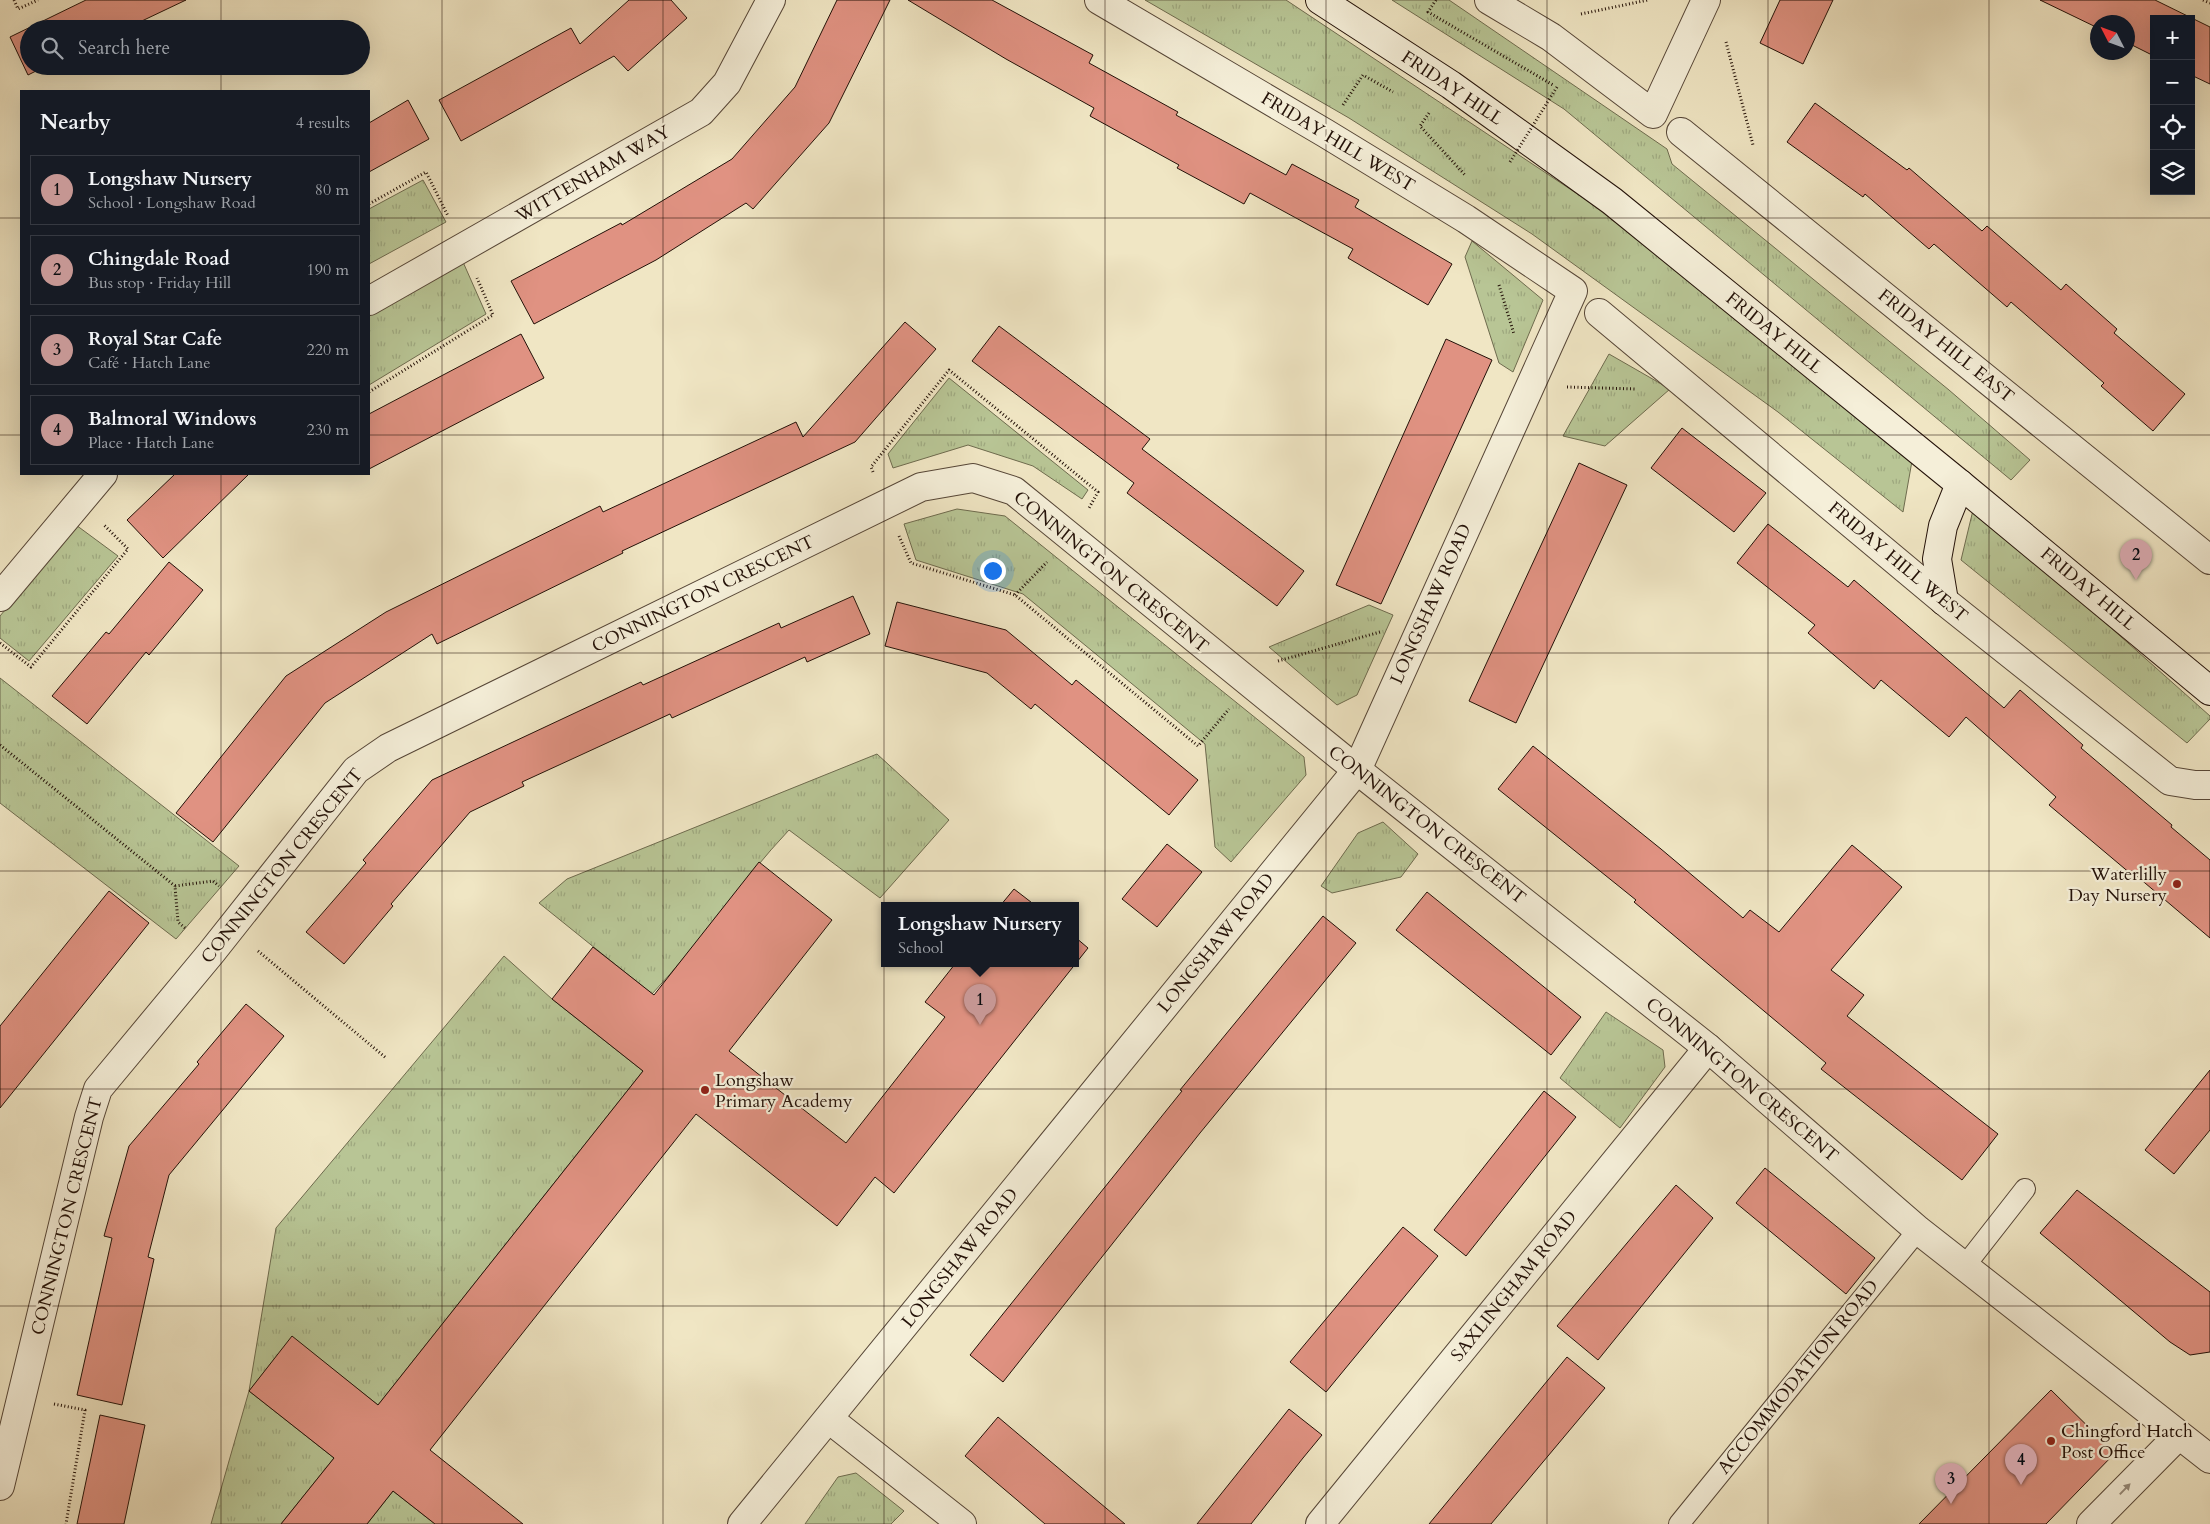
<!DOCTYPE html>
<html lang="en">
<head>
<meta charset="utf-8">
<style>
	:root { --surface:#171b24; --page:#242831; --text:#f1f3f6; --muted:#9ea1a6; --line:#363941; --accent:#c59692 }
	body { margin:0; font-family:Cardo,serif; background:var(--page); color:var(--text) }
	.controls { position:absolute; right:15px; top:15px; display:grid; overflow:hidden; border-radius:0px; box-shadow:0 5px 20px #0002 }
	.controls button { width:45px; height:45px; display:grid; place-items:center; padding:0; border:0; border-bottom:1px solid var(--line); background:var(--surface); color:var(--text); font:25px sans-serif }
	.compass { position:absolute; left:2090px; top:15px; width:45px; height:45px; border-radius:50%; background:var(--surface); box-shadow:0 5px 20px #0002; rotate:312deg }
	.you { position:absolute; left:992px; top:570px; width:18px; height:18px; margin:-12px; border:4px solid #fff; border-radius:50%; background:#1a73e8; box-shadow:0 0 0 8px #1a73e833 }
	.badge { display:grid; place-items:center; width:32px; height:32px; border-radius:50%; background:var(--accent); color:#111; font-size:16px; font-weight:700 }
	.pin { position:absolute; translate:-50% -41px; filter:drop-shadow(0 1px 2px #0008) }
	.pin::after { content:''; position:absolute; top:26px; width:18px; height:15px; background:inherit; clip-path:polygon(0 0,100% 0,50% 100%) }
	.popup { position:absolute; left:881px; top:902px; width:198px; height:65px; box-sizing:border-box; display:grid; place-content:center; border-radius:0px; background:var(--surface); filter:drop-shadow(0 1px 4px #0005); font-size:16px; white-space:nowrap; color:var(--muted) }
	.popup b { font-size:19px; color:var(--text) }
	.popup::after { content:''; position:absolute; left:50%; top:100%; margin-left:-10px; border:10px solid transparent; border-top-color:var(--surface) }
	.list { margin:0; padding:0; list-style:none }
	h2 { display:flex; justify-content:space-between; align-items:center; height:65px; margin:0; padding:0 20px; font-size:21px }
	h2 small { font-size:16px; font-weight:400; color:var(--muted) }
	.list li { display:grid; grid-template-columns:32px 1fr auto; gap:15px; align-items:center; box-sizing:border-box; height:70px; margin:0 10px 10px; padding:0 10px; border:1px solid var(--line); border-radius:0px }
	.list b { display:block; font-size:19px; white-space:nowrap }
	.list p { margin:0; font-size:16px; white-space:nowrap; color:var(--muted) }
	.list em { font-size:16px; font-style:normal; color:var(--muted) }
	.icon { flex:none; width:28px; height:28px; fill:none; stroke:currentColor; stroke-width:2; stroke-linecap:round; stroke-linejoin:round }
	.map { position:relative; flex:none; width:2210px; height:1524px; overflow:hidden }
	.search { position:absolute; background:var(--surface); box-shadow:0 5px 20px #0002; left:20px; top:20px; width:350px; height:55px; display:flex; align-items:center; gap:12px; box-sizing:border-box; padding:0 18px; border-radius:28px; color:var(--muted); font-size:19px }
	.panel { position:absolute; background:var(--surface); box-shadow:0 5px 20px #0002; left:20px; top:90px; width:350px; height:385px; border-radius:0px }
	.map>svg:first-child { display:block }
</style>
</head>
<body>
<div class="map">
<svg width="2210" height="1524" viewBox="0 0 2210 1524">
	<defs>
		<pattern id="grass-tufts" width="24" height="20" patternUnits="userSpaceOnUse" patternTransform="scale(1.25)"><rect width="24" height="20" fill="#b8c595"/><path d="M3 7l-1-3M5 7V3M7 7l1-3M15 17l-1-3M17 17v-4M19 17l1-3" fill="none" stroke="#9ea87f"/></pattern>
	</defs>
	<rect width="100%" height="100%" fill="#f0e6c4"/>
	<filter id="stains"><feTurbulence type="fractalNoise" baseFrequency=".004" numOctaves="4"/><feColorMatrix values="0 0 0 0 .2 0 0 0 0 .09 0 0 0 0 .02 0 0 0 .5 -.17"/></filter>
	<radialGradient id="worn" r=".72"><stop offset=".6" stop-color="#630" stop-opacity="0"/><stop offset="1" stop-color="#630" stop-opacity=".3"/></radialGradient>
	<g fill="url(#grass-tufts)" stroke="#6e6b4e">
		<path d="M1145 0H1286L1597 207 1912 461 1903 512 1778 412 1532 234 1349 118Z"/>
		<path d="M1392 0H1449L1667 149 1672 164 1949 390 2030 460 2011 480 1564 109Z"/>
		<path d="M423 180 446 222 369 264V209Z"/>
		<path d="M1472 241 1543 300 1513 372 1499 363 1465 257Z"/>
		<path d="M463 262 486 314 369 385V316Z"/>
		<path d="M1609 354 1670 389 1605 446 1563 436Z"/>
		<path d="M949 378 1088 490 1082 499 1033 466 968 445 893 468 888 454Z"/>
		<path d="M1974 506 2210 716V719L2187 743 1961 560Z"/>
		<path d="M957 509 1005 516 1304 757 1306 775 1231 862 1215 847 1205 744 1023 594 916 560 904 524Z"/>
		<path d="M76 525 118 556 29 661 0 638V616Z"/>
		<path d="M1369 605 1393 615 1357 695 1337 705 1269 647Z"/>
		<path d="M0 678 239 866 176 939 0 803Z"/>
		<path d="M877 754 949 820 880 898 789 830C740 882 701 942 652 994L539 903 567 879Z"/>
		<path d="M1383 822 1418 854 1401 877 1332 893 1321 886 1358 833Z"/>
		<path d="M504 956 552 999 643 1071 378 1405 292 1337 249 1391 334 1458 281 1524H211L249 1391 276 1228Z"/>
		<path d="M1606 1012 1663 1050 1665 1067 1620 1128 1560 1078Z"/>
		<path d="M856 1473 904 1511 891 1524H805L838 1477Z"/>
		<path d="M393 1491 435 1524H367Z"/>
	</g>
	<g fill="#e09282" stroke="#231108">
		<path d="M86 0H186L125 29H29V66H46L28 75 10 37Z"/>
		<path d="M629 0H671L687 18 628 71 614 56 461 141 439 100 571 28 580 44Z"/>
		<path d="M837 0H890L829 123 753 209 746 203 656 260 534 324 511 281 621 223 622 225 732 159 795 87Z"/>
		<path d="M908 0H992L1093 55 1089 63 1178 112 1176 115 1286 175 1292 164 1359 200 1355 207 1452 264 1428 305 1348 258 1353 249 1250 193 1244 204 1177 168 1179 165 1090 116 1094 108 1006 59Z"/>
		<path d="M1780 0H1833L1803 64 1760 43Z"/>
		<path d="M2040 0H2155L2210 27V84L2191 75V19H2154V56L2128 43V22H2098V28Z"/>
		<path d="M408 100 429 139 369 172V123Z"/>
		<path d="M1815 103 1907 170 1909 168 1982 231 1987 226 2061 290 2066 284 2117 329 2114 333 2185 394 2153 431 2101 386 2104 383 2011 302 2007 307 1934 244 1929 249 1865 194 1863 197 1787 142Z"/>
		<path d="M905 322 936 349 855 442 622 551 623 553 437 644 432 634 325 703 213 842 176 813 286 676 386 612 600 506 603 512 796 422 803 437Z"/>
		<path d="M999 326 1150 439 1142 449 1304 571 1277 606 1127 493 1134 483 972 361Z"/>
		<path d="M521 334 544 378 369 469V414Z"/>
		<path d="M1446 339 1492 360 1381 604 1336 585Z"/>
		<path d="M1682 428 1766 493 1734 532 1651 468Z"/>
		<path d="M1579 463 1627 485 1516 723 1469 701Z"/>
		<path d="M175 474H249L163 558 127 520Z"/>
		<path d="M1768 524 1848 587 1854 580 2004 708 2020 690 2083 745 2081 748 2172 825 2171 827 2210 860V938L2132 872 2131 874 2049 805 2056 797 1966 717 1949 737 1881 680 1874 689 1808 633 1815 625 1737 563Z"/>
		<path d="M169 562 203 590 149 655 146 652 87 724 52 696 106 632 109 634Z"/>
		<path d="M853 596 870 634 807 662 805 657 672 718 670 714 522 782 524 786 470 812 391 904 393 906 344 964 306 932 366 863 363 860 432 780 641 682 643 685 779 623 781 628Z"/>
		<path d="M897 602 1006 630 1072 685 1076 680 1198 780 1169 815 1035 704 1031 709 987 673 885 646Z"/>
		<path d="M1533 746 1661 849 1743 918 1750 910 1779 932 1852 845 1902 887 1831 970 1864 995 1847 1016 1998 1134 1962 1180 1821 1069 1826 1063 1634 902 1636 900 1498 789Z"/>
		<path d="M1167 844 1202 872 1157 927 1122 899Z"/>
		<path d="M759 862 832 920 729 1051 846 1143 945 1017 925 1002 955 964H1075V937L1088 948 894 1193 875 1177 837 1226 696 1114 430 1450 523 1524H435L393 1491 367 1524H281L334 1458 249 1391 292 1336 378 1405 643 1071 552 999 593 947 654 995Z"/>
		<path d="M1014 889 1027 899 1036 906H1000Z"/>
		<path d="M109 891 149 923 0 1108V1026Z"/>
		<path d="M1427 892 1581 1017 1551 1055 1396 930Z"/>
		<path d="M1323 916 1356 943 1200 1133 1003 1382 970 1355 1182 1091 1180 1090Z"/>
		<path d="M246 1004 284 1036 169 1175 148 1257 154 1259 122 1405 77 1395 112 1238 104 1236 129 1146 199 1064 197 1062Z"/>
		<path d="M2210 1070V1130L2174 1174 2145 1150Z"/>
		<path d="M1544 1091 1576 1117 1466 1256 1434 1230Z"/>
		<path d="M1765 1168 1875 1258 1846 1294 1736 1203Z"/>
		<path d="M1676 1185 1713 1218 1598 1360 1557 1326Z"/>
		<path d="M2077 1190 2210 1292V1352L2190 1355 2170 1342 2040 1233Z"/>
		<path d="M1403 1227 1438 1256 1326 1392 1290 1362Z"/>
		<path d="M1567 1357 1605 1388 1491 1524H1429Z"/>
		<path d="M2051 1390 2115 1453 2046 1524H1919Z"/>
		<path d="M1289 1409 1322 1435 1303 1458 1251 1524H1197Z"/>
		<path d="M100 1415 145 1425 124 1524H77Z"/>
		<path d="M998 1417 1050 1461 1125 1524H1045L1017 1500 965 1456Z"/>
	</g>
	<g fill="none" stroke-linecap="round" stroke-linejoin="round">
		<defs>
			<g id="service">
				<path d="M1964 1267 2025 1189"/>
				<path d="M1679 1524 1918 1230"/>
			</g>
			<g id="minor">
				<path d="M1489 0 1551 37 1653 114 1706 0"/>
				<path d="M1681 132 2210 560"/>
				<path d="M369 301 701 112 727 83 771 0"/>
				<path d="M1599 313 1944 601 2170 781 2195 785H2210"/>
				<path d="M0 597 103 474"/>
				<path d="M829 1419 962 1524"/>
				<path d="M0 1486 89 1117 98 1089 211 953 356 770 388 748 921 487 973 478 1014 491 1357 770 1708 1048 1918 1230 2210 1459"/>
				<path d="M742 1524 1357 770 1573 291 1466 219 1325 133 1099 0"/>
				<path d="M1320 1524 1708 1048"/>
				<path d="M2091 1524 2179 1435"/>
			</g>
			<g id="secondary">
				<path d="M1320 0 1451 85 1612 201 1960 484 2210 691"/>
				<path d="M1944 601 1937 559 1943 526 1960 484"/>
			</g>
		</defs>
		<use href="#service" stroke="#564637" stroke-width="22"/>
		<use href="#minor" stroke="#564637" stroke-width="30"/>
		<use href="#secondary" stroke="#231108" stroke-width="30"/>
		<g stroke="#231108" stroke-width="3" stroke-dasharray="1 2.5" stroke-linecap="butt">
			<path d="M14 0 18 9 38 0"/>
			<path d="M1436 0 1428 12 1553 85"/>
			<path d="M2203 0 2210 3"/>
			<path d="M1581 14 1648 0"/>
			<path d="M1726 42 1753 145"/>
			<path d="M1343 105 1363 75 1393 92"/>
			<path d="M1429 113 1420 126 1465 175"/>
			<path d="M369 204 426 172 448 216"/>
			<path d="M1499 285 1514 334"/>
			<path d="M1567 387 1636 389"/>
			<path d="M369 392 493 315 477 278"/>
			<path d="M873 472 871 467 949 370 1098 492 1089 508"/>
			<path d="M899 536 911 563 1015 595 1198 746 1229 709"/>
			<path d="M1015 595 1047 562"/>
			<path d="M0 643 31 667 128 549 104 525"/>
			<path d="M1278 661 1380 632"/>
			<path d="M0 745 175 886"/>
			<path d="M185 928 178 922 175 886 213 881 219 886"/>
			<path d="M258 951 386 1058"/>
			<path d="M54 1404 85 1410 66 1524"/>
		</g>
		<use href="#service" stroke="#f5efd9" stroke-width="20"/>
		<use href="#minor" stroke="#f5efd9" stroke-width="28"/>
		<use href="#secondary" stroke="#f5efd9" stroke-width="28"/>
		<path stroke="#231108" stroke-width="3" stroke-dasharray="1 2.5" stroke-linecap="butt" d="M1510 162 1557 87"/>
	</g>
	<defs><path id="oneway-solid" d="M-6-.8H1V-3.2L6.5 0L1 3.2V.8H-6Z" transform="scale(1.25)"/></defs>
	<use fill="#968b7b" href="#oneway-solid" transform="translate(2125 1489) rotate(-46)"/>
	<path fill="none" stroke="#231108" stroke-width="1" stroke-opacity="0.55" d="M221 0V29M442 0V1524M663 0V1524M884 0V1524M1105 0V1524M1326 0V1524M1547 0V1524M1768 0V1524M1989 0V1524M221 66V91M0 218H21M369 218H2210M0 435H21M369 435H2210M221 474V1524M0 653H2210M0 871H2210M0 1089H2210M0 1306H2210"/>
	<g fill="#8f2418" stroke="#f5efd9" stroke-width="2">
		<circle cx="2177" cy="884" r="5"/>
		<circle cx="705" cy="1090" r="5"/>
		<circle cx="2051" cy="1441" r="5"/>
	</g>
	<g text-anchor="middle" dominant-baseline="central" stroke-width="4.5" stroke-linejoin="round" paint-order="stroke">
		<g font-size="18" fill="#231108" stroke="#f5efd9">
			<text transform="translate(1452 88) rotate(34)">FRIDAY HILL</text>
			<text transform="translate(1338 142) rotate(31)">FRIDAY HILL WEST</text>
			<text transform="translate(593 174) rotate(-30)">WITTENHAM WAY</text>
			<text transform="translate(1774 333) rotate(39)">FRIDAY HILL</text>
			<text transform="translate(1946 346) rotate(39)">FRIDAY HILL EAST</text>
			<text transform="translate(1898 562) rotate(40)">FRIDAY HILL WEST</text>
			<text transform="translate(1111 572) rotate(39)">CONNINGTON CRESCENT</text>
			<text transform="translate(2088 589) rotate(40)">FRIDAY HILL</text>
			<text transform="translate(703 594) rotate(-26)">CONNINGTON CRESCENT</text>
			<text transform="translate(1431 604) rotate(-66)">LONGSHAW ROAD</text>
			<text transform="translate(1427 825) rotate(38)">CONNINGTON CRESCENT</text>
			<text transform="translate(282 866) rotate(-51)">CONNINGTON CRESCENT</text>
			<text transform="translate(1216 943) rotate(-51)">LONGSHAW ROAD</text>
			<text transform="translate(1742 1080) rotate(40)">CONNINGTON CRESCENT</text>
			<text transform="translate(67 1216) rotate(-76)">CONNINGTON CRESCENT</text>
			<text transform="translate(960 1258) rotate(-51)">LONGSHAW ROAD</text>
			<text transform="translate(1514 1286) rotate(-51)">SAXLINGHAM ROAD</text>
			<text transform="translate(1798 1377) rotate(-51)">ACCOMMODATION ROAD</text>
		</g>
		<g font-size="18" fill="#231108" stroke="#f5efd9" text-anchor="start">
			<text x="2167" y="874" text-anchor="end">Waterlilly<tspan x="2167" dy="21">Day Nursery</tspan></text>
			<text x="715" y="1080">Longshaw<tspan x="715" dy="21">Primary Academy</tspan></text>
			<text x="2061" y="1431">Chingford Hatch<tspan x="2061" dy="21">Post Office</tspan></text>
		</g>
	</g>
	<rect width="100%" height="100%" filter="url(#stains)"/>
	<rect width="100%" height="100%" fill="url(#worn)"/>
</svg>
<div class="controls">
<button>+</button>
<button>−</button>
<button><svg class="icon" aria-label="locate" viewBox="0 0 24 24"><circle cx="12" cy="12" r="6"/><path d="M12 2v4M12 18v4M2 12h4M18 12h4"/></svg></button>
<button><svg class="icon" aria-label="layers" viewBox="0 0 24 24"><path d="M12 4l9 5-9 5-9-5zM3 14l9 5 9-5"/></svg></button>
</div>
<svg class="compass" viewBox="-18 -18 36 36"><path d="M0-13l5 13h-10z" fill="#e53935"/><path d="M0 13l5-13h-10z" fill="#9ea1a6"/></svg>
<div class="you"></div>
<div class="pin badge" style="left:980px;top:1025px">1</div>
<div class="popup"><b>Longshaw Nursery</b>School</div>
<div class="pin badge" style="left:2136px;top:580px">2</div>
<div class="pin badge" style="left:1951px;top:1504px">3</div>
<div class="pin badge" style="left:2021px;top:1485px">4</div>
<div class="search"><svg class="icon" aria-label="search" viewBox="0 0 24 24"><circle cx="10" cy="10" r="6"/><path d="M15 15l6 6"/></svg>Search here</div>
<section class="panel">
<h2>Nearby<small>4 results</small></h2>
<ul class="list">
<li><span class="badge">1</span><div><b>Longshaw Nursery</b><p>School · Longshaw Road</p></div><em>80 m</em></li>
<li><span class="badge">2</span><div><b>Chingdale Road</b><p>Bus stop · Friday Hill</p></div><em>190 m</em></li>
<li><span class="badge">3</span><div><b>Royal Star Cafe</b><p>Café · Hatch Lane</p></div><em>220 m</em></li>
<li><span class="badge">4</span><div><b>Balmoral Windows</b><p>Place · Hatch Lane</p></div><em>230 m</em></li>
</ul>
</section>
</div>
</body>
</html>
